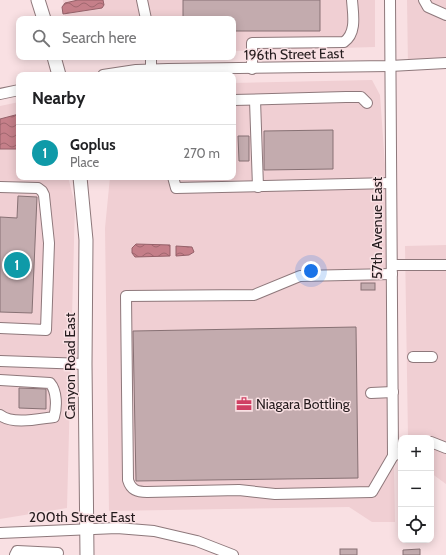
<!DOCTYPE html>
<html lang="en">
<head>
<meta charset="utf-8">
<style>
	:root { --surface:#fff; --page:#f6f6f6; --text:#202124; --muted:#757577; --line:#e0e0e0; --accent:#7c3aed }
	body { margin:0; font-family:Cabin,sans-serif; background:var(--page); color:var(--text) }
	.controls { position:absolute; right:12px; bottom:12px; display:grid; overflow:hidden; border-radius:8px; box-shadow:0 2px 10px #0003 }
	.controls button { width:36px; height:36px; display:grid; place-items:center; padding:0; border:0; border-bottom:1px solid var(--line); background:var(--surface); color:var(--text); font:20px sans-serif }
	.you { position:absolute; left:311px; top:271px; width:14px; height:14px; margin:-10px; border:3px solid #fff; border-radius:50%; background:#1a73e8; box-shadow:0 0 0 6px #1a73e833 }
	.badge { display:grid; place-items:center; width:26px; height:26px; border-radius:50%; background:var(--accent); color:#fff; font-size:13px; font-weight:700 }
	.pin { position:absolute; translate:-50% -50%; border:2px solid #fff; box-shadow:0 1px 4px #0006 }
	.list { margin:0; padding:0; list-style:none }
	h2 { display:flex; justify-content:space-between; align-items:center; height:52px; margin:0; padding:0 16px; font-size:17px }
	h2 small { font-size:13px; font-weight:400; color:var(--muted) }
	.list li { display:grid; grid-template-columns:26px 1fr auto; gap:12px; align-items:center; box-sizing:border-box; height:56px; padding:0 16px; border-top:1px solid var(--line) }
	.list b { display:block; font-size:15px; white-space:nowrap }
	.list p { margin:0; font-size:13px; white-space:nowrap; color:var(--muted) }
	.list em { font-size:13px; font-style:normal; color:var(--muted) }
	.icon { flex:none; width:22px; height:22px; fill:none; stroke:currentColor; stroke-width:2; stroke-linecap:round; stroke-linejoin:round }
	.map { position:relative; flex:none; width:446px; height:555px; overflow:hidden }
	.search { position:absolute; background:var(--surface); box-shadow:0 2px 10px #0003; left:16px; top:16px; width:220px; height:44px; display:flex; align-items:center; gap:10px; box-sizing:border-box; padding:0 14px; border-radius:8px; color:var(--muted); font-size:15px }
	.panel { position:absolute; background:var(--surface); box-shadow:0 2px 10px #0003; left:16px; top:72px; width:220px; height:108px; border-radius:8px }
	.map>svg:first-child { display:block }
</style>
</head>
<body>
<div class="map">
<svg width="446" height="555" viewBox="0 0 446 555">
	<defs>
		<pattern id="water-waves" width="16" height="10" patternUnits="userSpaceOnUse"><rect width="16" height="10" fill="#c57f89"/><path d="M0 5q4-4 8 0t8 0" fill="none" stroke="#a0676f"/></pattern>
	</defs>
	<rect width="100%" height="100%" fill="#f9e0e3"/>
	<g fill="#f0cfd3">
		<path d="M63 0H375V47L233 51V19H65Z"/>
		<path d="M407 0H446V67L408 68Z"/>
		<path d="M372 80 380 95 390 235 395 522H372L349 507 109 511 105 228 110 177H233V83Z"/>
		<path d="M19 102V177H68L75 204 67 508 0 519V106Z"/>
		<path d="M446 245V484L431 473V438H408L405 246Z"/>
	</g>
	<g fill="url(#water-waves)" stroke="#956169">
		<path d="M78 0H103L104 5 102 8 63 14 62 7 65 3Z"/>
		<path d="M19 114V149H0V119Z"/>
		<path d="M136 244 170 245V256L135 257 132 253V248Z"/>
		<path d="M176 246 192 247 194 252 189 255 176 256Z"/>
	</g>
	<g fill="#c3abae" stroke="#877174">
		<path d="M183 0H320V31H233V19H183Z"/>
		<path d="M333 130V169L264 170V131Z"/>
		<path d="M238 136H249V161H239Z"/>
		<path d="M18 196 37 197 32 313 0 312V217L17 218Z"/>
		<rect x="361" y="283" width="14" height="7"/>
		<path d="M356 327 358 478 136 481 133 331Z"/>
		<path d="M19 388 46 389V409L19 408Z"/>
		<rect x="340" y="549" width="17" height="6"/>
		<path d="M420 549V555H403V550Z"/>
	</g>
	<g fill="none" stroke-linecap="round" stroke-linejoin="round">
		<defs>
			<g id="minor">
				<path d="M142 0 146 19"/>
				<path d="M390 0 393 456"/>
				<path d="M424 0 428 7 446 15"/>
				<path d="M151 57V70"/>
				<path d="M252 69V43L344 42C357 33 353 14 352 0"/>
				<path d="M103 75 136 70 168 69 390 66 446 63"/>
				<path d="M0 94 19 90"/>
				<path d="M233 100 346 97H361L367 103"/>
				<path d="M255 100 258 187"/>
				<path d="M173 177 176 188 391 183"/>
				<path d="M0 187 38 188 42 191 44 195 49 243 46 330 0 328"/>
				<path d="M392 265H446"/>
				<path d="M392 274 300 276 254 295 126 296 128 480C131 490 137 492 147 492L239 490 275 494 372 492 393 456 401 452"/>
				<path d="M413 357H432"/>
				<path d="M0 361 85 364"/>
				<path d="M0 380 50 383C57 391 57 407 54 417 38 419 13 425 0 415"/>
				<path d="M371 393 393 392"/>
				<path d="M431 442 446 448"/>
				<path d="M0 533 117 528 154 531 197 541 233 555"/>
				<path d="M15 555 17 551 58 553"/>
			</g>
			<g id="major">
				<path d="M38 0 44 19"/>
				<path d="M54 57 59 75"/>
				<path d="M80 177 86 240 85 364 87 555"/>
			</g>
		</defs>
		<use href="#minor" stroke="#8e787b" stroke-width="12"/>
		<use href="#major" stroke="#8e787b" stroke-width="15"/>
		<use href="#minor" stroke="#fff" stroke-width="10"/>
		<use href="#major" stroke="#fff" stroke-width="13"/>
	</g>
	<defs>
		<symbol id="office-bare" viewBox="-9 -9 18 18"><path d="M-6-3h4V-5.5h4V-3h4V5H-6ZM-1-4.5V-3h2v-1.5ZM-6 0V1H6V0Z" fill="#cf3f63" stroke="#f9e0e3" stroke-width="2.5" paint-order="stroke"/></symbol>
	</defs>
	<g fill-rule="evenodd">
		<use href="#office-bare" x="233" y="393" width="22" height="22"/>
	</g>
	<g text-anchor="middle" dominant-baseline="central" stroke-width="3" stroke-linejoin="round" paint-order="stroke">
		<g font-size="14" fill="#241b1d" stroke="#f9e0e3">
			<text transform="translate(294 54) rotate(-1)">196th Street East</text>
			<text transform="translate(377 228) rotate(-90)">57th Avenue East</text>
			<text transform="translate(70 366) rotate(-90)">Canyon Road East</text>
			<text x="82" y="517">200th Street East</text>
		</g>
		<g font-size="14" fill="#241b1d" stroke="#f9e0e3" text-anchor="start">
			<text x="256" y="404">Niagara Bottling</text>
		</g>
	</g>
</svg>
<div class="controls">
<button>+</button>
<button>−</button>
<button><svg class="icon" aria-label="locate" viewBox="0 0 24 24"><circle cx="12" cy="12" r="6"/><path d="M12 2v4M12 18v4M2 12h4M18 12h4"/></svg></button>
</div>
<div class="you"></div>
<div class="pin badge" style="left:17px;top:265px;background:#0f9aa8">1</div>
<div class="search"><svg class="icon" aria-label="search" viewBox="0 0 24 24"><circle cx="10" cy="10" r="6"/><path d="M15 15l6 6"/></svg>Search here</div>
<section class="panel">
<h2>Nearby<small></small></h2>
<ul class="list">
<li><span class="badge" style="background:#0f9aa8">1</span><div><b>Goplus</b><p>Place</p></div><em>270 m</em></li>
</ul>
</section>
</div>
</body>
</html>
